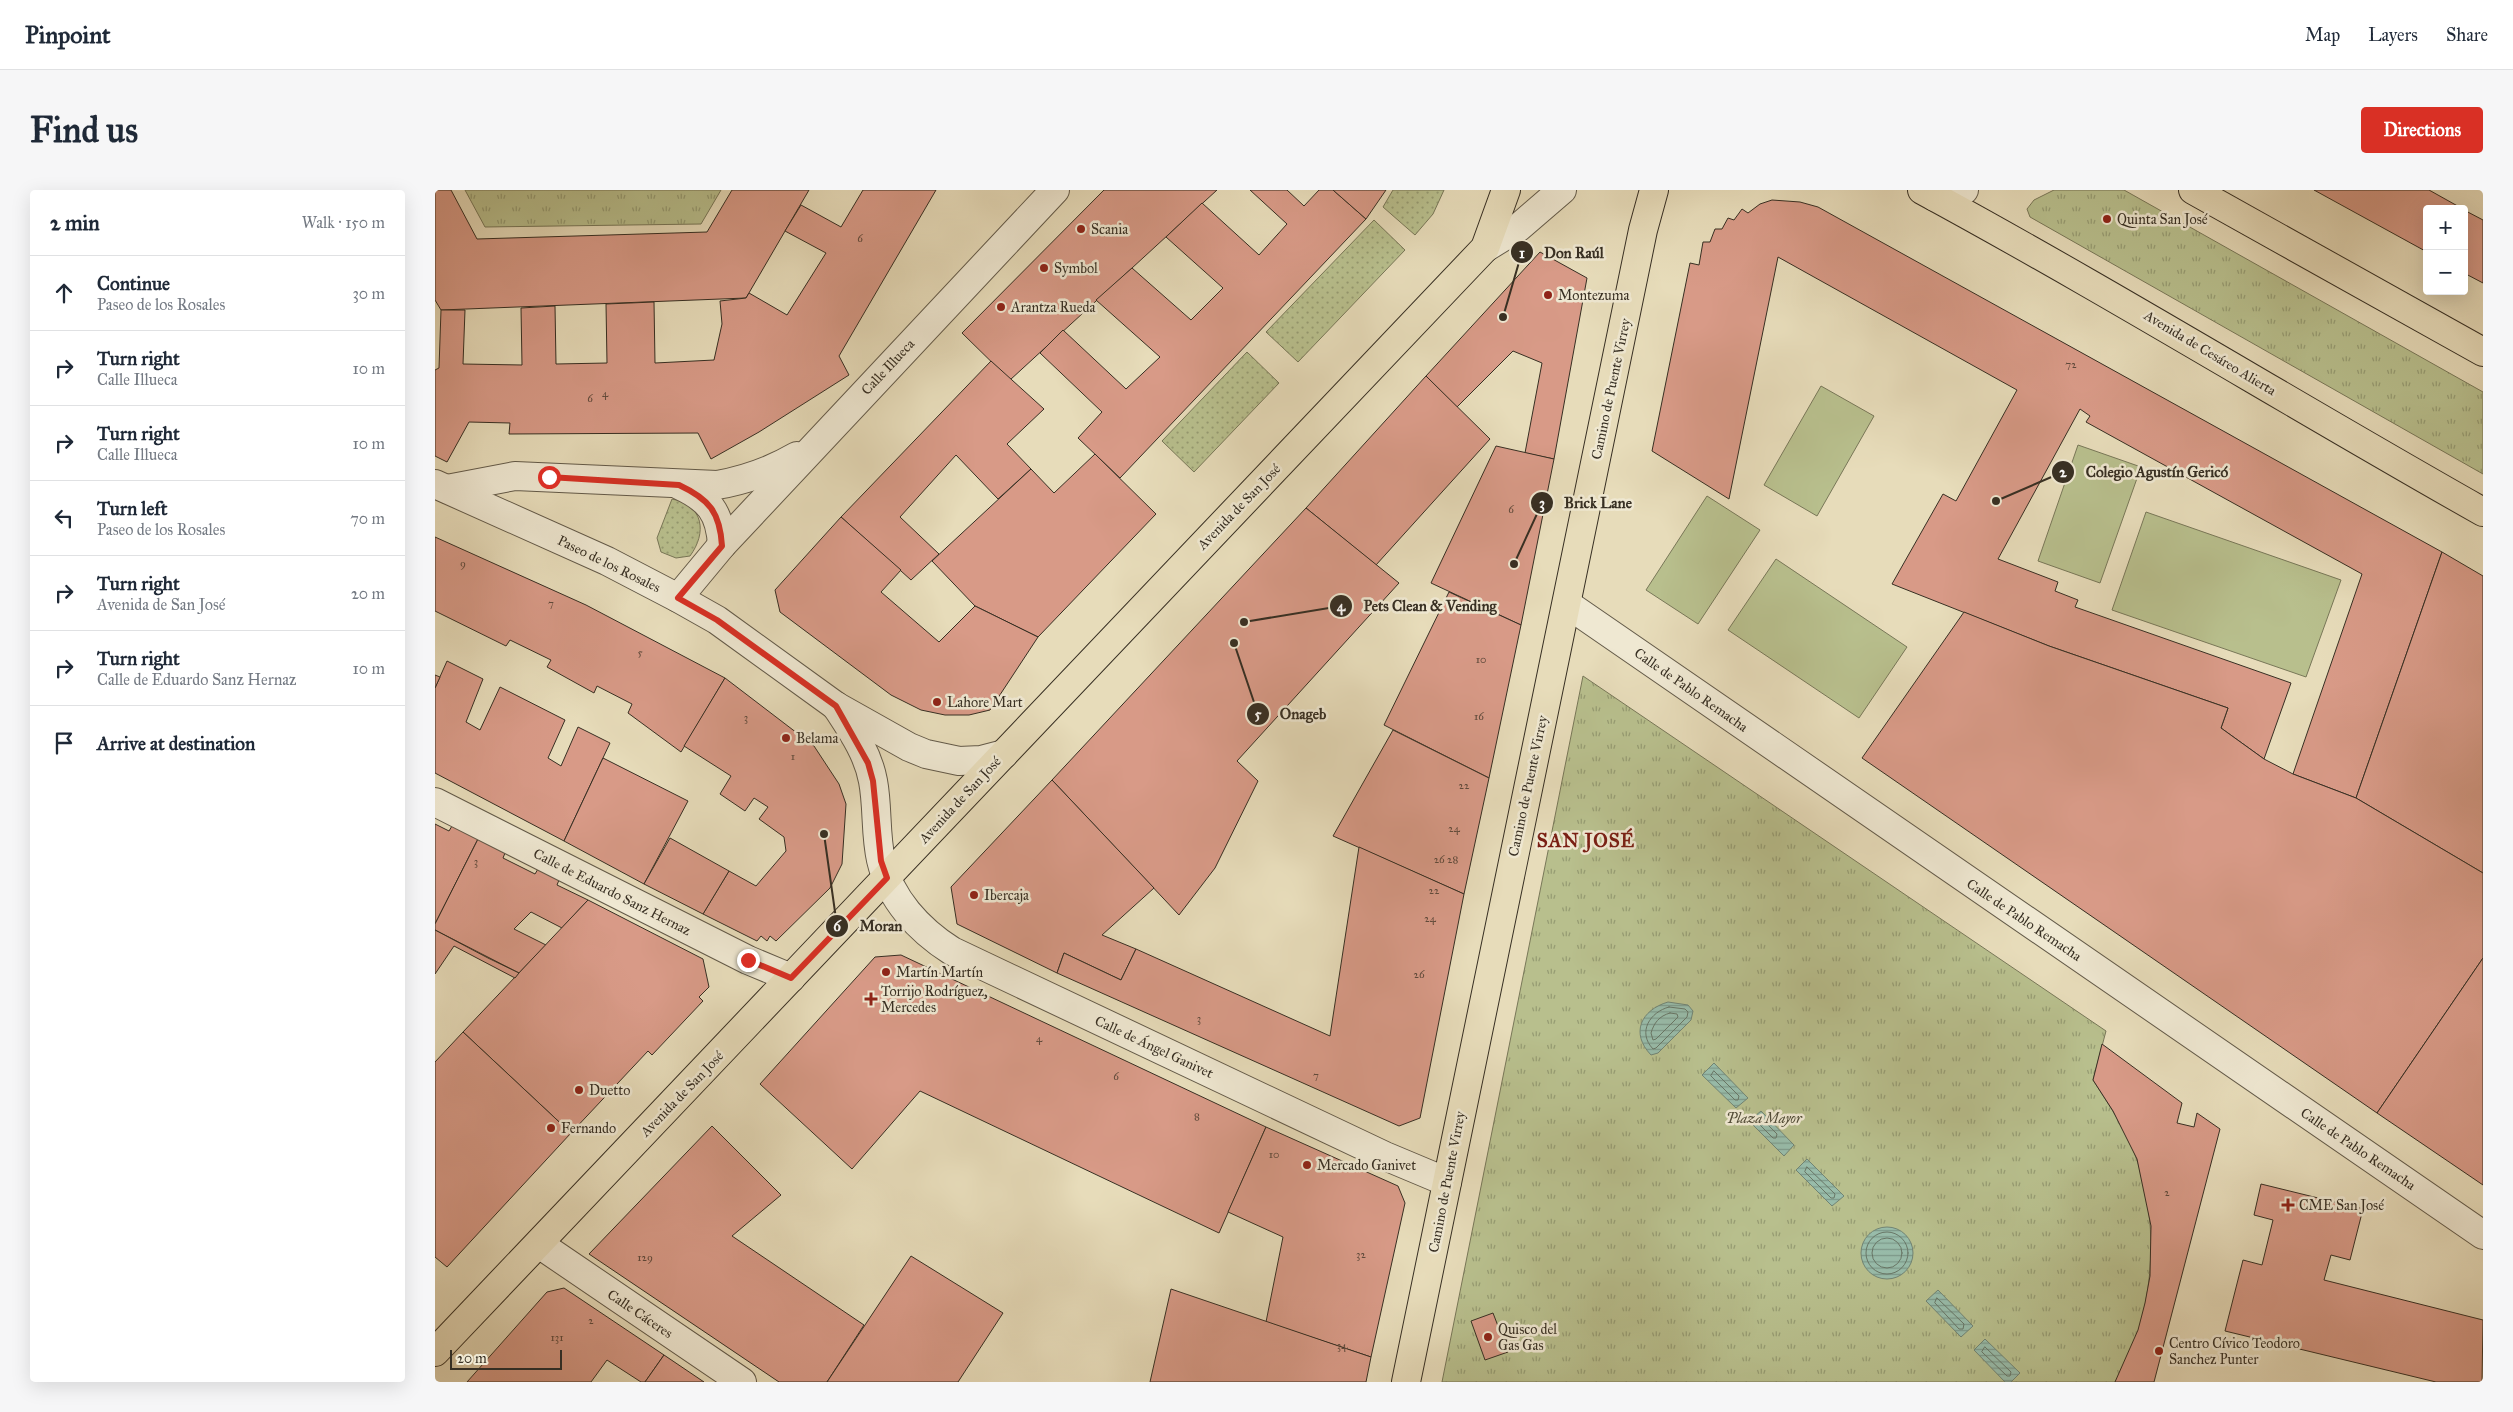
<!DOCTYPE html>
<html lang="en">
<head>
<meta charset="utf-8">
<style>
	:root { --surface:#fff; --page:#f6f6f7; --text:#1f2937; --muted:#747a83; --line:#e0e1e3; --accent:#d93025 }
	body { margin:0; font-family:"IM FELL Great Primer",serif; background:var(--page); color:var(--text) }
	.controls { position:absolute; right:15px; top:15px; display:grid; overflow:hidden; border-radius:5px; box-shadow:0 5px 20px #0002 }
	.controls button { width:45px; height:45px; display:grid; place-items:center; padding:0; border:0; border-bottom:1px solid var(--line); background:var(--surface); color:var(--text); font:25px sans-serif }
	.scale { position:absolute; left:15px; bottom:12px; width:112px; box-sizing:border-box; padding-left:5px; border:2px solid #372f23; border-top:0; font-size:14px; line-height:18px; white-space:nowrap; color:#372f23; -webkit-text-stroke:4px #efe8d2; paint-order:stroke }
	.stop { position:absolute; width:15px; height:15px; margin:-11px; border:4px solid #d93025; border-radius:50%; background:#fff }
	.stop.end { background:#d93025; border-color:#fff; box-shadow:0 1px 5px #0008 }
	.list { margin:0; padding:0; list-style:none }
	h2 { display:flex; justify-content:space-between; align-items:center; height:65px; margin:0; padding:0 20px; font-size:21px }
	h2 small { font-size:16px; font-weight:400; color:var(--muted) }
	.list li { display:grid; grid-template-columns:32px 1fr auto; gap:15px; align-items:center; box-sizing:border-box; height:75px; padding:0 20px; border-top:1px solid var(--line) }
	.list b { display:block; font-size:19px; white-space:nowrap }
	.list p { margin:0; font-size:16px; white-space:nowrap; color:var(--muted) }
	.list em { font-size:16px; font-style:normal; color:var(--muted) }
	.icon { flex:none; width:28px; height:28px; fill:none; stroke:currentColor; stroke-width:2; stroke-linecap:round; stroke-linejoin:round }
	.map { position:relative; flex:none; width:2048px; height:1192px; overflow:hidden; border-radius:5px }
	header { display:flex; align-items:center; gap:30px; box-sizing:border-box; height:70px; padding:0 25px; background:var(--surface); border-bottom:1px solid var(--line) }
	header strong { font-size:24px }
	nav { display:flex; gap:28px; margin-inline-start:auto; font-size:18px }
	.intro { display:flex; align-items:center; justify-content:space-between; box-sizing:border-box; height:120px; padding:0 30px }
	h1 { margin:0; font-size:35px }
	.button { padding:12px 22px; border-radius:5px; background:var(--accent); color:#fff; font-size:18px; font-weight:700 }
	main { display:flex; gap:30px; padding:0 30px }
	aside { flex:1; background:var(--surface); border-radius:5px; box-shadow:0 5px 20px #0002 }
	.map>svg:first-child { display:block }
</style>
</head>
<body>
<header>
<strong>Pinpoint</strong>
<nav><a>Map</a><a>Layers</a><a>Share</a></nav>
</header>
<div class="intro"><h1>Find us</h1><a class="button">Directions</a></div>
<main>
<aside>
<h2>2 min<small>Walk · 150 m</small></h2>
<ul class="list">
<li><svg class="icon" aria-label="ahead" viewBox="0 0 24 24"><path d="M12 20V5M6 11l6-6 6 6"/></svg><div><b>Continue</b><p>Paseo de los Rosales</p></div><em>30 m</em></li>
<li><svg class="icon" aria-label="right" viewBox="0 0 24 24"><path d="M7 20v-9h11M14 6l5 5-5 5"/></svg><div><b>Turn right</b><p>Calle Illueca</p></div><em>10 m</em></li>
<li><svg class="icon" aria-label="right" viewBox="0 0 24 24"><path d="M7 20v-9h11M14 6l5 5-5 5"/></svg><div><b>Turn right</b><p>Calle Illueca</p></div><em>10 m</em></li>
<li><svg class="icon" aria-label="left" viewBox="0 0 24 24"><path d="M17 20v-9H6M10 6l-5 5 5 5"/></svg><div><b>Turn left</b><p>Paseo de los Rosales</p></div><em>70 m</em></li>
<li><svg class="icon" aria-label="right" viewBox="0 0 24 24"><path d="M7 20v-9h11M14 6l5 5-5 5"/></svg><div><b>Turn right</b><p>Avenida de San José</p></div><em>20 m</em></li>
<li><svg class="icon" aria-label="right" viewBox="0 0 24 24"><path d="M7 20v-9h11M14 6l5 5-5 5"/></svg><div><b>Turn right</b><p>Calle de Eduardo Sanz Hernaz</p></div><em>10 m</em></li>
<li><svg class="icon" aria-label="arrive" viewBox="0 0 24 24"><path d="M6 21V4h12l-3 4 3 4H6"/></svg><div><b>Arrive at destination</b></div></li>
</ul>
</aside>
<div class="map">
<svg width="2048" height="1192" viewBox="0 0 2048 1192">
	<defs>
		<pattern id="grass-dots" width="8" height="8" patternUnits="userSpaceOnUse" patternTransform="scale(1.25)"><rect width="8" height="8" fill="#b8bf8d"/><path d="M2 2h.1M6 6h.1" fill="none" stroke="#969c73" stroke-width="1.8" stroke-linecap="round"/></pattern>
		<pattern id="park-tufts" width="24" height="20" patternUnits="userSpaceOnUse" patternTransform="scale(1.25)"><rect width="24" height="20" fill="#b8bf8d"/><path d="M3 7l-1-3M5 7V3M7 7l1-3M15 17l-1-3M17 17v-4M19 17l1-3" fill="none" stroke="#969c73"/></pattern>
		<pattern id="water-rules" width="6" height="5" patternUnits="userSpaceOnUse" patternTransform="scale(1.25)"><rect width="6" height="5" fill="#98bcaa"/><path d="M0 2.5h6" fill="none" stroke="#7d998a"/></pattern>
	</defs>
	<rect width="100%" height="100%" fill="#e7dcba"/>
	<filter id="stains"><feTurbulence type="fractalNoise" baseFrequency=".004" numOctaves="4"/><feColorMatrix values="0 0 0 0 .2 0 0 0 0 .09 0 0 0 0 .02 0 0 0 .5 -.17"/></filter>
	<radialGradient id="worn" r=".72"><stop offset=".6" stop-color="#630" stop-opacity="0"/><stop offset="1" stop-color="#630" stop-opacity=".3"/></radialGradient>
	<g fill="url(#grass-dots)" stroke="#787758">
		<path d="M958 0H1009L998 24 980 45 948 17Z"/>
		<path d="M939 30 970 60 863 172 831 142Z"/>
		<path d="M812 162 844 193 759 282 727 251Z"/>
		<path d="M237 309C269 315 272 343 255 366L241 368 226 362 222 348Z"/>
	</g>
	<g fill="url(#park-tufts)" stroke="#787758">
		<path d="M30 0H286L266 34 50 37Z"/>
		<path d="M1619 0H1689L2048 202V284L1595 27 1592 19 1599 10Z"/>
		<path d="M1148 486 1671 841 1658 890C1674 915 1692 941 1702 970 1726 1038 1719 1131 1680 1192H1007Z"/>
	</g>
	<g fill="#b8bf8d" stroke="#787758">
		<path d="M1386 196 1439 226 1382 326 1329 295Z"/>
		<path d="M1643 255 1706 277 1665 393 1603 371Z"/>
		<path d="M1272 306 1325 340 1263 434 1211 400Z"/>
		<path d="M1711 322 1906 390 1871 487 1677 420Z"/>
		<path d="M1341 369 1472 457 1424 528 1293 440Z"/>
	</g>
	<g fill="url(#water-rules)" stroke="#718474">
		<path d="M1233 812 1253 815 1258 821 1256 830 1223 863 1216 865C1195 843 1206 820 1233 812Z"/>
		<path d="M1279 873 1313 908 1301 918 1267 885Z"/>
		<path d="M1326 921 1359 955 1349 966 1314 931Z"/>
		<path d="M1372 969 1409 1006 1397 1016 1361 980Z"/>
		<circle cx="1452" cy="1063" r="26"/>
		<path d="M1503 1100 1538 1136 1526 1147 1491 1111Z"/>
		<path d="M1550 1149 1585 1183 1576 1192H1570L1539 1160Z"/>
	</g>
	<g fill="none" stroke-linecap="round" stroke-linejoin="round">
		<g stroke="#687666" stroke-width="1">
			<path d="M1234 817 1250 819 1253 822 1252 827 1221 858 1218 859C1202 842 1215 822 1234 817Z"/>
			<path d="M1235 823 1242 824 1243 827 1221 849 1218 850 1216 843C1219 833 1224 826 1235 823Z"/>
			<path d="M1279 881 1304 906 1303 910H1300L1276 886Z"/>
			<path d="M1324 930H1328L1342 944 1341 948H1338L1324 934Z"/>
			<path d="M1372 977 1400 1004 1399 1008H1396L1370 982Z"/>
			<circle cx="1452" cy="1063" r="21"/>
			<circle cx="1452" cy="1063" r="15"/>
			<path d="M1502 1108 1529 1134 1528 1139H1524L1500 1113Z"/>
			<path d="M1550 1157 1576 1182 1575 1186H1572L1547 1162Z"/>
		</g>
	</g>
	<g fill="#d89a87" stroke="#372f23">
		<path d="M0 0H16L42 49 272 42 297 0H374L311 108 6 120 0 110Z"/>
		<path d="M428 0H501L404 166 414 185 324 242 276 269 263 243 74 244 75 233 34 232 12 272 0 266V180L4 178 6 120H30L28 174 87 175 86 118 120 116 121 174 172 173 171 114 219 112 220 173 279 170 287 134 285 111 311 108 314 103 352 125 391 63 350 41 366 15 406 37Z"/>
		<path d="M669 0H782L575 190 527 143Z"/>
		<path d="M815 0H852L869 16 884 0H898L931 29 685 288 643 248 667 222 605 163 628 140 691 199 725 167 661 110 697 78 756 130 788 98 731 47 767 13 824 65 852 34Z"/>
		<path d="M898 0H951L931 29Z"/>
		<path d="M1879 0H1994L2028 19H1992V62Z"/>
		<path d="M1337 10 1365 12 1383 17 2007 362 1921 608 1858 584 1927 384 1651 232 1655 226 1645 219 1563 369 1623 392 1620 401 1643 410 1640 417 1856 493 1829 569 1786 538 1793 518 1614 456 1457 394 1508 304 1521 311 1582 200 1343 67 1294 309 1217 261 1255 73 1264 75 1268 52H1275L1280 39H1287L1293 28 1299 30 1307 19 1313 23 1325 14Z"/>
		<path d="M2029 20 2048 30V93L2029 83Z"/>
		<path d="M1105 62 1152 88 1119 269 1090 263 1107 173 1078 161 1022 217 991 186Z"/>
		<path d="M556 171 609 219 572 254 596 279 563 309 521 265 465 327 504 364 476 390 406 327Z"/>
		<path d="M991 186 1055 249 941 375 871 318Z"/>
		<path d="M1061 256 1119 269 1086 435 996 393Z"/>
		<path d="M660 264 721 324 603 447 540 416 497 371 596 279 619 303Z"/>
		<path d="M871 318 964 393 802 571 823 591 780 678 744 725 617 590Z"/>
		<path d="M406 327 466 380 446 402 504 452 540 416 603 447 555 520 534 525H510L486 520 456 505 345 422 340 400Z"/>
		<path d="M0 347 151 415 290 488 246 562 193 523 197 514 162 496 159 503 112 477 116 470 75 450 71 456 0 421Z"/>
		<path d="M2007 362 2048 386V683L1921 608Z"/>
		<path d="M1014 402 1086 435 1054 588 949 535Z"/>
		<path d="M1529 422 1614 456 1793 518 1786 538 1829 569 1858 584 1921 608 2048 683V768L1942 923 1427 568Z"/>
		<path d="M12 471 48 489 31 532 45 540 65 497 130 530 113 568 126 576 143 537 175 553 129 651 0 583V498Z"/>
		<path d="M0 485 5 487 0 498Z"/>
		<path d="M290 488 379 556 404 594 411 614 407 674 395 698 341 751 335 746 332 751 326 746 322 751 268 724 294 681 321 696 351 661 349 647 324 629 333 617 319 608 310 621 285 604 296 586 249 556Z"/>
		<path d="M958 540 1054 588 1029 704 898 646Z"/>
		<path d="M168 568 253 611 209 694 129 651Z"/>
		<path d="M617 590 719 698 667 745 701 759 686 790 629 763 622 783 522 734 516 697Z"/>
		<path d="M0 634 14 641 17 636 43 649 0 734Z"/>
		<path d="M235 648 294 681 268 724 209 694Z"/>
		<path d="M43 649 70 663 68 668 100 684 103 679 124 690 122 695 153 710 127 738 96 722 79 739 111 755 84 783 0 740V734Z"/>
		<path d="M924 657 1029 704 985 928 964 936 622 783 629 763 686 790 701 759 895 846Z"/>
		<path d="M153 710 268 769 274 797 264 807 268 811 217 865 213 861 136 943 28 842Z"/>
		<path d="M0 740 53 768 84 783 80 788 19 756 0 784Z"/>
		<path d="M466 765 831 937 784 1043 485 901 417 979 325 894 440 767Z"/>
		<path d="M2048 768V995L1942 923Z"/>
		<path d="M28 842 136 943 12 1077 0 1067V872Z"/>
		<path d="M1667 854 1747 913 1742 933 1759 937 1762 923 1785 939 1719 1192H1680L1703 1140 1710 1113 1715 1086 1716 1036 1702 969 1678 921 1658 890Z"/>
		<path d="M277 936 346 1005 297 1046 429 1135 392 1192H344L154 1064Z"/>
		<path d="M831 937 963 996 970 1013 936 1167 831 1132 848 1047 793 1022Z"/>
		<path d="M1826 994 1928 1019 1915 1070 1896 1065 1889 1090 2048 1130 2047 1192H2001L1790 1141 1808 1070 1827 1075 1838 1030 1819 1025Z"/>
		<path d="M476 1066 568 1123 523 1192H392Z"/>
		<path d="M129 1098 229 1165 210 1192H206L172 1170 156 1192H32L112 1102Z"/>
		<path d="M736 1099 936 1167 931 1192H715Z"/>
		<path d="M1058 1123 1073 1162 1050 1170 1036 1131Z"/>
		<path d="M229 1165 269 1192H210Z"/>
	</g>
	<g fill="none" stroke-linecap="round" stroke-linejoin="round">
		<defs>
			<g id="minor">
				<path d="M1500 7 1529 0"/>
				<path d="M1050 58 1084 37 1127 0"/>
				<path d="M0 294 172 371 243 408 282 430 401 516 474 557 491 564 524 571 546 570 569 564"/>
				<path d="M244 295C274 309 285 322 287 355"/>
				<path d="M12 299 80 286 282 295C311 290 336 281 362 266"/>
				<path d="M243 408 287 355 620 0"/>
				<path d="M1132 414 2048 1045"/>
				<path d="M401 516C416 539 433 563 438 591 443 617 440 644 446 670 455 709 484 740 517 761L950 966 1012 992"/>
				<path d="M0 612 313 770 356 788"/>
				<path d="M104 1054 307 1192"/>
			</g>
			<g id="major">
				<path d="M1487 0C1677 103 1860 216 2048 322"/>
				<path d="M1758 0 2048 162"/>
				<path d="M0 1162 1050 58 1071 0"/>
				<path d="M971 1192 1208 40 1219 0"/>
			</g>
		</defs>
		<use href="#minor" stroke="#635a49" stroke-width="30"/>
		<use href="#major" stroke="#372f23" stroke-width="30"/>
		<use href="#minor" stroke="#efe8d2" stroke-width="28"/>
		<use href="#major" stroke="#e7dcba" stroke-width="28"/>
	</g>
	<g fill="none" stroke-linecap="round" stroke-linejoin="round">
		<path stroke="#d93025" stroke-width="6" d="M114 287 244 295C274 309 285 322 287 356L243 408 282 430 401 516 433 573 438 591 446 671 452 688 356 788 313 770"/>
	</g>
	<g fill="#8f2418" stroke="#efe8d2" stroke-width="2">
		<circle cx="1672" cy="29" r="5"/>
		<circle cx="646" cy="39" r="5"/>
		<circle cx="609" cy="78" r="5"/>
		<circle cx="1113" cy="105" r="5"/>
		<circle cx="566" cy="117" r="5"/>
		<circle cx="502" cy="512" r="5"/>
		<circle cx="351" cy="548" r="5"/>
		<circle cx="539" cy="705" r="5"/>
		<circle cx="451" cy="782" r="5"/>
		<path d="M433.5 801.5h5v5h5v5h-5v5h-5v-5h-5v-5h5z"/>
		<circle cx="144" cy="900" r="5"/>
		<circle cx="116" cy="938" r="5"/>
		<circle cx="872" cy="975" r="5"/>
		<path d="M1850.5 1007.5h5v5h5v5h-5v5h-5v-5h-5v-5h5z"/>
		<circle cx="1053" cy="1147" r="5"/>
		<circle cx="1724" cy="1161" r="5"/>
	</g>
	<g text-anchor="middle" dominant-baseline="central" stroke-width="5" stroke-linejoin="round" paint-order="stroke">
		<g font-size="11" fill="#5f4a3c">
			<text x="425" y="48">6</text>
			<text x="1636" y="174">72</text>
			<text x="170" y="203">4</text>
			<text x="155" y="208">6</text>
			<text x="1076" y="319">6</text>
			<text x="28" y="373">9</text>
			<text x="116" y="413">7</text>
			<text x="205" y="462">5</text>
			<text x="1046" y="469">10</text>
			<text x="1044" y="526">16</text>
			<text x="311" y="527">3</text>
			<text x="358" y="566">1</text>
			<text x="1029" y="595">22</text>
			<text x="1019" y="638">24</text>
			<text x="1011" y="669">26 28</text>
			<text x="41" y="671">3</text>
			<text x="999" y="700">22</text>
			<text x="995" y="728">24</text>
			<text x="984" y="784">26</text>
			<text x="764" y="828">3</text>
			<text x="604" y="848">4</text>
			<text x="881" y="885">7</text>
			<text x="681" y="886">6</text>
			<text x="762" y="926">8</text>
			<text x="839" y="964">10</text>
			<text x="1732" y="1002">2</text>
			<text x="926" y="1064">32</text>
			<text x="210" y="1067">129</text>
			<text x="156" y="1130">2</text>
			<text x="122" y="1147">131</text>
			<text x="907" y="1155">34</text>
		</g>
		<g font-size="14" fill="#372f23" stroke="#efe8d2" text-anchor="start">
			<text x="1682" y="29">Quinta San José</text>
			<text x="656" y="39">Scania</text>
			<text x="619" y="78">Symbol</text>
			<text x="1123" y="105">Montezuma</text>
			<text x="576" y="117">Arantza Rueda</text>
			<text x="512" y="512">Lahore Mart</text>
			<text x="361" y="548">Belama</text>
			<text x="549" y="705">Ibercaja</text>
			<text x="461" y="782">Martín Martín</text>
			<text x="446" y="801">Torrijo Rodríguez,<tspan x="446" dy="16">Mercedes</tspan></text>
			<text x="154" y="900">Duetto</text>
			<text x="126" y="938">Fernando</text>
			<text x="882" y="975">Mercado Ganivet</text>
			<text x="1864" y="1015">CME San José</text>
			<text x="1063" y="1139">Quisco del<tspan x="1063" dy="16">Gas Gas</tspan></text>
			<text x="1734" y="1153">Centro Cívico Teodoro<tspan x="1734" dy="16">Sanchez Punter</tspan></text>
		</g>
		<g font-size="14" fill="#372f23" stroke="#efe8d2">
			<text transform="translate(1775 163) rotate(31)">Avenida de Cesáreo Alierta</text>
			<text transform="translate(453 177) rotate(-47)">Calle Illueca</text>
			<text transform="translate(1176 199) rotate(-78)">Camino de Puente Virrey</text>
			<text transform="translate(804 317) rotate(-46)">Avenida de San José</text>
			<text transform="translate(174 374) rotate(26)">Paseo de los Rosales</text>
			<text transform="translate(1256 500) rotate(35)">Calle de Pablo Remacha</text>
			<text transform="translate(1093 596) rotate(-78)">Camino de Puente Virrey</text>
			<text transform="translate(525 610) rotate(-47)">Avenida de San José</text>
			<text transform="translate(177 702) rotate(27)">Calle de Eduardo Sanz Hernaz</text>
			<text transform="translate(1589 730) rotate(34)">Calle de Pablo Remacha</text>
			<text transform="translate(719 857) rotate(25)">Calle de Ángel Ganivet</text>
			<text transform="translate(247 904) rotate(-46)">Avenida de San José</text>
			<text transform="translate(1923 959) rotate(34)">Calle de Pablo Remacha</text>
			<text transform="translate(1012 992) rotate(-79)">Camino de Puente Virrey</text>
			<text transform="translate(205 1124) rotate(34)">Calle Cáceres</text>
		</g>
		<g font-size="14" font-style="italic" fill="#514c38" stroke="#efe8d2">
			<text x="1329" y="928">Plaza Mayor</text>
		</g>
		<g font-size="19" font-weight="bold" letter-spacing="1" fill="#7a1f14" stroke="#efe8d2">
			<text x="1151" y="650">SAN JOSÉ</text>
		</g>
	</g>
	<path fill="none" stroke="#372f23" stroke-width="2" d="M1068 127L1087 62M1561 311L1628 282M1079 374L1107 313M809 432L906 416M799 453L823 524M389 644L402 736"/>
	<g fill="#372f23" stroke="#efe8d2" stroke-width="2">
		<circle cx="1068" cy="127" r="5"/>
		<circle cx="1561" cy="311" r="5"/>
		<circle cx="1079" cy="374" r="5"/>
		<circle cx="809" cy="432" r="5"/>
		<circle cx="799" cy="453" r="5"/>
		<circle cx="389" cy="644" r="5"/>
		<circle cx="1087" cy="62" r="12"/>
		<circle cx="1628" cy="282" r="12"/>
		<circle cx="1107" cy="313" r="12"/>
		<circle cx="906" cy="416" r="12"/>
		<circle cx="823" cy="524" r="12"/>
		<circle cx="402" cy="736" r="12"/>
	</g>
	<g font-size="15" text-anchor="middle" font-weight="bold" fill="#fff">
		<text x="1087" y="68">1</text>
		<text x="1628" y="287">2</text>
		<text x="1107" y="318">3</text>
		<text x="906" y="421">4</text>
		<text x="823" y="529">5</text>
		<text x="402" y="741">6</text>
	</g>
	<g font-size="15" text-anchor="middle" font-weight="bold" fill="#372f23" stroke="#efe8d2" stroke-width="5" stroke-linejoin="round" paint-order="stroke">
		<text x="1139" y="68">Don Raúl</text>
		<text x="1722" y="287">Colegio Agustín Gericó</text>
		<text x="1163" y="318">Brick Lane</text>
		<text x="995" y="421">Pets Clean &amp; Vending</text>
		<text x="868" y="529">Onageb</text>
		<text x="446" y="741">Moran</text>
	</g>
	<rect width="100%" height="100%" filter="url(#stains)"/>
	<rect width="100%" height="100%" fill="url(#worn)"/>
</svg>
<div class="controls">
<button>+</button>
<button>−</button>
</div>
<div class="scale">20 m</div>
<div class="stop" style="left:114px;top:287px"></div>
<div class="stop end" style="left:313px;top:770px"></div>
</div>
</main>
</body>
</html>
